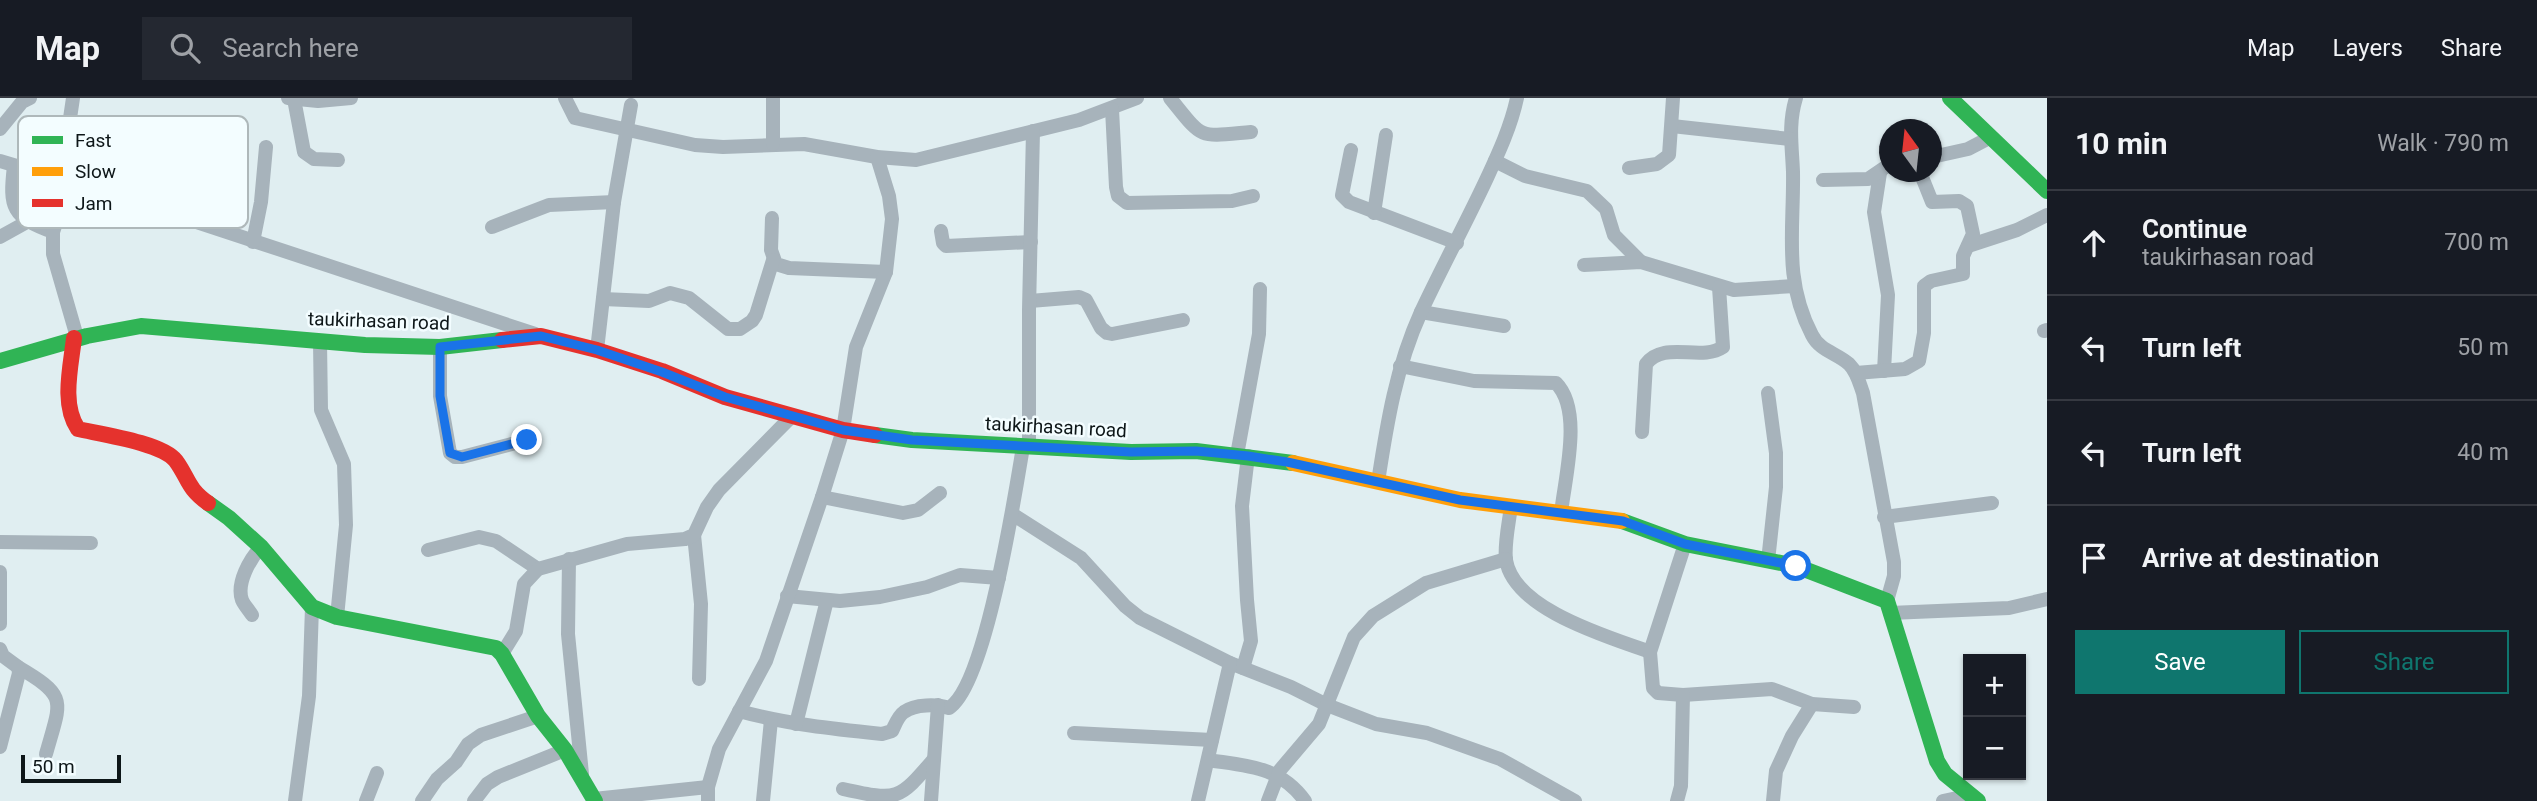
<!DOCTYPE html>
<html lang="en">
<head>
<meta charset="utf-8">
<style>
	:root { --surface:#171b24; --page:#242831; --text:#f1f3f6; --muted:#9ea1a6; --line:#363941; --accent:#0f766e }
	body { margin:0; font-family:Roboto,sans-serif; background:var(--page); color:var(--text) }
	.controls { position:absolute; right:21px; bottom:21px; display:grid; overflow:hidden; border-radius:0px; box-shadow:0 2px 5px #0004 }
	.controls button { width:63px; height:63px; display:grid; place-items:center; padding:0; border:0; border-bottom:2px solid var(--line); background:var(--surface); color:var(--text); font:35px sans-serif }
	.compass { position:absolute; left:1879px; top:21px; width:63px; height:63px; border-radius:50%; background:var(--surface); box-shadow:0 2px 5px #0004; rotate:345deg }
	.scale { position:absolute; left:21px; bottom:18px; width:100px; box-sizing:border-box; padding-left:7px; border:4px solid #0d1618; border-top:0; font-size:19px; line-height:24px; white-space:nowrap; color:#0d1618; -webkit-text-stroke:5px #f3fdff; paint-order:stroke }
	.stop { position:absolute; width:21px; height:21px; margin:-16px; border:5px solid #1a73e8; border-radius:50%; background:#fff }
	.stop.end { background:#1a73e8; border-color:#fff; box-shadow:0 2px 7px #0008 }
	.list { margin:0; padding:0; list-style:none }
	h2 { display:flex; justify-content:space-between; align-items:center; height:91px; margin:0; padding:0 28px; font-size:30px }
	h2 small { font-size:23px; font-weight:400; color:var(--muted) }
	.list li { display:grid; grid-template-columns:46px 1fr auto; gap:21px; align-items:center; box-sizing:border-box; height:105px; padding:0 28px; border-top:2px solid var(--line) }
	.list b { display:block; font-size:26px; white-space:nowrap }
	.list p { margin:0; font-size:23px; white-space:nowrap; color:var(--muted) }
	.list em { font-size:23px; font-style:normal; color:var(--muted) }
	.actions { display:flex; gap:14px; padding:21px 28px }
	.actions a { flex:1; padding:16px 0; border:2px solid var(--accent); border-radius:0px; text-align:center; font-size:24px; color:var(--accent) }
	.actions .main { background:var(--accent); color:#fff }
	.icon { flex:none; width:38px; height:38px; fill:none; stroke:currentColor; stroke-width:2; stroke-linecap:round; stroke-linejoin:round }
	.map { position:relative; flex:none; width:2047px; height:703px; overflow:hidden }
	header { display:flex; align-items:center; gap:42px; box-sizing:border-box; height:98px; padding:0 35px; background:var(--surface); border-bottom:2px solid var(--line) }
	header strong { font-size:33px }
	nav { display:flex; gap:38px; margin-inline-start:auto; font-size:24px }
	.search { width:490px; height:63px; background:var(--page); display:flex; align-items:center; gap:18px; box-sizing:border-box; padding:0 24px; border-radius:0px; color:var(--muted); font-size:26px }
	main { display:flex }
	aside { flex:1; background:var(--surface) }
	.map>svg:first-child { display:block }
</style>
</head>
<body>
<header>
<strong>Map</strong>
<div class="search"><svg class="icon" aria-label="search" viewBox="0 0 24 24"><circle cx="10" cy="10" r="6"/><path d="M15 15l6 6"/></svg>Search here</div>
<nav><a>Map</a><a>Layers</a><a>Share</a></nav>
</header>
<main>
<div class="map">
<svg width="2047" height="703" viewBox="0 0 2047 703">
	<rect width="100%" height="100%" fill="#e0eef1"/>
	<g fill="none" stroke-linecap="round" stroke-linejoin="round">
		<g stroke="#a7b3bb" stroke-width="14">
			<path d="M288 0 318 3 351 0"/>
			<path d="M565 0 575 20 695 47 723 49 804 46 877 59 916 62 1079 22 1137 0"/>
			<path d="M773 0V46"/>
			<path d="M1170 0C1204 42 1197 39 1251 34"/>
			<path d="M1796 0C1788 26 1792 48 1793 74 1794 132 1783 182 1812 237 1820 253 1837 255 1849 266 1857 274 1859 284 1863 295L1894 464V478L1887 503"/>
			<path d="M294 1 304 54 314 61 338 62"/>
			<path d="M1112 11 1116 89 1118 98 1127 105 1232 103 1253 98"/>
			<path d="M1672 28 1790 41"/>
			<path d="M0 31 22 4 30 0"/>
			<path d="M1351 52 1342 97 1349 104 1457 145"/>
			<path d="M1932 59 1968 51 1991 39"/>
			<path d="M0 63 124 100 535 236"/>
			<path d="M1495 63 1525 78 1587 93 1606 111 1614 137 1641 164"/>
			<path d="M14 68C9 110 12 119 53 134"/>
			<path d="M1629 70 1657 66 1669 57 1673 0"/>
			<path d="M1880 75 1874 114 1888 197 1884 273"/>
			<path d="M61 81 73 0"/>
			<path d="M1823 82 1868 81 1890 66"/>
			<path d="M70 84 53 134V156L77 239"/>
			<path d="M1374 115 1386 37"/>
			<path d="M772 120 771 152 776 166 789 170 886 174"/>
			<path d="M492 129 549 107 614 104"/>
			<path d="M941 133 943 145 946 148 1031 144"/>
			<path d="M0 139 27 124"/>
			<path d="M253 144 261 104 266 49"/>
			<path d="M1968 148 2017 132 2047 117"/>
			<path d="M1584 167 1641 164 1734 192 1794 188"/>
			<path d="M603 201 649 203 670 195 689 200 728 231H740L752 223 756 217 773 162"/>
			<path d="M1030 203 1079 199 1086 202 1101 230 1107 235 1112 236 1183 222"/>
			<path d="M1421 214 1504 228"/>
			<path d="M2044 233 2047 232"/>
			<path d="M320 244 321 312 344 366 346 427 337 519"/>
			<path d="M440 249V298L450 355 455 359H462L527 342"/>
			<path d="M597 252 614 104 631 7"/>
			<path d="M1400 268 1474 283 1556 285C1583 312 1565 379 1561 415"/>
			<path d="M1856 275 1905 271 1919 263 1924 235V188L1931 183 1963 176V158L1973 136 1967 108 1959 103 1932 104 1920 74"/>
			<path d="M1642 334 1646 266C1664 242 1701 264 1723 249L1719 189"/>
			<path d="M1029 349V212L1033 33"/>
			<path d="M1237 357 1259 236 1260 191"/>
			<path d="M1378 384C1387 325 1396 269 1421 214 1442 169 1466 125 1487 80 1499 54 1511 28 1517 0"/>
			<path d="M822 399 903 415 918 412 940 395"/>
			<path d="M1511 408C1509 425 1504 446 1506 462 1514 512 1609 539 1650 554"/>
			<path d="M1012 416 1081 460 1125 508 1140 520 1230 565 1291 589 1327 607 1376 626 1427 635 1500 661 1575 703"/>
			<path d="M1884 419 1992 405"/>
			<path d="M694 437 701 506 699 581"/>
			<path d="M0 444 91 445"/>
			<path d="M1685 446 1650 554 1653 590 1658 595 1683 597 1772 591 1812 606 1854 609"/>
			<path d="M428 452 479 439 496 443 538 471"/>
			<path d="M569 461 568 536 582 676"/>
			<path d="M1768 463 1776 389V355L1768 295"/>
			<path d="M0 474V526"/>
			<path d="M787 498 840 503 880 499 927 489 960 477 999 480"/>
			<path d="M1890 515 2009 510 2047 501"/>
			<path d="M252 517C249 512 244 507 242 502 236 485 250 461 261 449"/>
			<path d="M0 551 3 558 18 569 19 575 0 649"/>
			<path d="M502 556 516 533 524 486 538 471 627 446 685 441 694 437 707 409 719 392 791 319"/>
			<path d="M18 569C69 599 61 602 46 656"/>
			<path d="M1243 570 1251 543 1247 502 1242 408 1248 358"/>
			<path d="M739 613C786 626 834 631 882 636L892 633C895 627 898 618 904 614 915 606 937 606 949 610 986 587 1015 396 1023 349"/>
			<path d="M796 626 827 502"/>
			<path d="M1074 635 1212 642"/>
			<path d="M1208 662C1247 668 1280 668 1305 703"/>
			<path d="M843 691C898 703 898 703 934 661"/>
			<path d="M594 701 708 689"/>
			<path d="M295 703 309 598 312 509"/>
			<path d="M366 703 377 675"/>
			<path d="M422 703 437 681 456 664 468 646 481 637 538 618"/>
			<path d="M474 703 487 686 498 679 565 652"/>
			<path d="M708 703V689L719 651 766 563 822 399 843 332 856 249 886 174 892 121 889 98 877 59"/>
			<path d="M763 703 771 622"/>
			<path d="M931 703 938 607"/>
			<path d="M1198 703 1230 565"/>
			<path d="M1268 703 1280 672 1319 626 1354 539 1373 518 1426 485 1506 461"/>
			<path d="M1677 703 1681 688 1683 597"/>
			<path d="M1773 703 1776 673 1792 638 1812 606"/>
			<path d="M1943 703 1971 697"/>
		</g>
		<g stroke="#30b455" stroke-width="16">
			<path d="M1950 0 2047 93"/>
			<path d="M0 263 87 238 141 228 365 247 440 249 502 242"/>
			<path d="M875 337 912 342 1131 354 1196 353 1293 365"/>
			<path d="M208 405 229 420 261 449 312 509 337 519 496 550 502 556 538 618 565 652 595 703"/>
			<path d="M1622 423 1685 446 1796 468 1887 503 1937 663 1945 676 1978 703"/>
		</g>
		<path stroke="#ff9f0a" stroke-width="16" d="M1293 365 1460 402 1622 423"/>
		<g stroke="#e5322d" stroke-width="16">
			<path d="M74 240C71 268 61 306 78 331 100 336 163 345 176 363 189 381 187 390 208 405"/>
			<path d="M502 242 541 238 597 252 662 273 725 299 843 332 875 337"/>
		</g>
	</g>
	<g fill="none" stroke-linecap="round" stroke-linejoin="round">
		<path stroke="#1a73e8" stroke-width="9" d="M527 342 462 359 450 355 440 298V249L541 238 597 252 662 274 725 299 843 332 912 342 1131 354 1196 353 1248 358 1287 364 1460 402 1623 423 1685 446 1796 468"/>
	</g>
	<g text-anchor="middle" dominant-baseline="central" stroke-width="5" stroke-linejoin="round" paint-order="stroke">
		<g font-size="19" fill="#0d1618" stroke="#f3fdff">
			<text transform="translate(379 223) rotate(2)">taukirhasan road</text>
			<text transform="translate(1056 329) rotate(3)">taukirhasan road</text>
		</g>
	</g>
	<rect x="18" y="18" width="230" height="112" rx="10" fill="#f3fdff" stroke="#aeb8ba" stroke-width="2"/>
	<rect x="32" y="38" width="31" height="8" fill="#30b455"/>
	<rect x="32" y="69" width="31" height="9" fill="#ff9f0a"/>
	<rect x="32" y="101" width="31" height="8" fill="#e5322d"/>
	<g font-size="19" fill="#0d1618">
		<text x="75" y="49">Fast</text>
		<text x="75" y="80">Slow</text>
		<text x="75" y="112">Jam</text>
	</g>
</svg>
<div class="controls">
<button>+</button>
<button>−</button>
</div>
<svg class="compass" viewBox="-18 -18 36 36"><path d="M0-13l5 13h-10z" fill="#e53935"/><path d="M0 13l5-13h-10z" fill="#9ea1a6"/></svg>
<div class="scale">50 m</div>
<div class="stop" style="left:1796px;top:468px"></div>
<div class="stop end" style="left:527px;top:342px"></div>
</div>
<aside>
<h2>10 min<small>Walk · 790 m</small></h2>
<ul class="list">
<li><svg class="icon" aria-label="ahead" viewBox="0 0 24 24"><path d="M12 20V5M6 11l6-6 6 6"/></svg><div><b>Continue</b><p>taukirhasan road</p></div><em>700 m</em></li>
<li><svg class="icon" aria-label="left" viewBox="0 0 24 24"><path d="M17 20v-9H6M10 6l-5 5 5 5"/></svg><div><b>Turn left</b></div><em>50 m</em></li>
<li><svg class="icon" aria-label="left" viewBox="0 0 24 24"><path d="M17 20v-9H6M10 6l-5 5 5 5"/></svg><div><b>Turn left</b></div><em>40 m</em></li>
<li><svg class="icon" aria-label="arrive" viewBox="0 0 24 24"><path d="M6 21V4h12l-3 4 3 4H6"/></svg><div><b>Arrive at destination</b></div></li>
</ul>
<div class="actions"><a class="main">Save</a><a>Share</a></div>
</aside>
</main>
</body>
</html>
